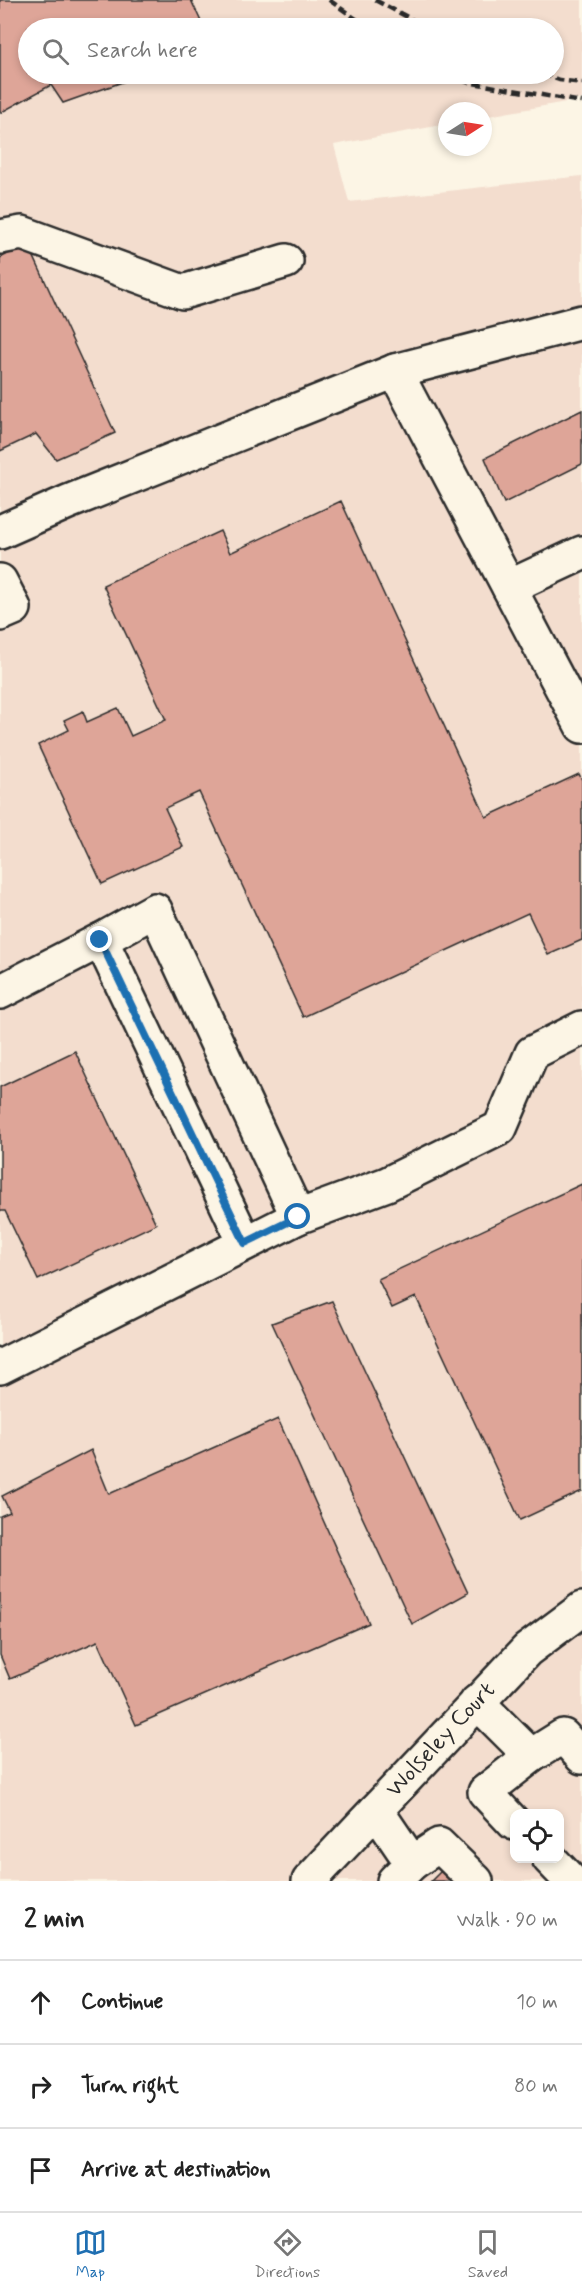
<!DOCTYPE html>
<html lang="en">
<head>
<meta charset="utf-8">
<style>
	:root { --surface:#fff; --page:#f2f2f2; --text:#222; --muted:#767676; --line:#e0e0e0; --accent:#1f6fb2 }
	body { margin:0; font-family:Mynerve,sans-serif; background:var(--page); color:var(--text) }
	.controls { position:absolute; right:18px; bottom:18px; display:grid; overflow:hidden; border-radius:12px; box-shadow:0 3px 9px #0003 }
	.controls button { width:54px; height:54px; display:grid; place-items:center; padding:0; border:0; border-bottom:2px solid var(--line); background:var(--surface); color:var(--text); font:30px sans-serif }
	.compass { position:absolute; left:438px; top:102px; width:54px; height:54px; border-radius:50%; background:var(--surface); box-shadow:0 3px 9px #0003; rotate:78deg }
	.stop { position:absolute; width:18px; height:18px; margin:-14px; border:4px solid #1f6fb2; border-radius:50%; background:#fff }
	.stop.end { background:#1f6fb2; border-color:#fff; box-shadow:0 2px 6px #0008 }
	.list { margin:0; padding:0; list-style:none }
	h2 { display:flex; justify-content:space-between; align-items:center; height:78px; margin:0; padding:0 24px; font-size:26px }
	h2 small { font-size:20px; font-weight:400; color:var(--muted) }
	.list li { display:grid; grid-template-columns:39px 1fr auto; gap:18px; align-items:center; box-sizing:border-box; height:84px; padding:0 24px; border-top:2px solid var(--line) }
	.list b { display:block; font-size:22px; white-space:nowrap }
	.list em { font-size:20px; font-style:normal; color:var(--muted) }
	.icon { flex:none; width:33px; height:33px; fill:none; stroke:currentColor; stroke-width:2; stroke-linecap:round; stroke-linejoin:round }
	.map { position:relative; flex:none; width:582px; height:1881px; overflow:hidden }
	.search { position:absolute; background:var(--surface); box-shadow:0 3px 9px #0003; left:18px; right:18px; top:18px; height:66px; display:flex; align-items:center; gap:15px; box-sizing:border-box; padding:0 21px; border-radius:33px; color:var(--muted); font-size:22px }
	.sheet { height:330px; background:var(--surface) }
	nav { display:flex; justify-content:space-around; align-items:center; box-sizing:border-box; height:84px; border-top:2px solid var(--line); background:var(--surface); font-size:16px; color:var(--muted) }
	nav a { display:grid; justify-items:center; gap:3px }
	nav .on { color:var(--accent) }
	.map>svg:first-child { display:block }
</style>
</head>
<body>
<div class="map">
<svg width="582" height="1881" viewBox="0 0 582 1881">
	<rect width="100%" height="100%" fill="#fcf5e5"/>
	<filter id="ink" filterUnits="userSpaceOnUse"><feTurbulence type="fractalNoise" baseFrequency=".0167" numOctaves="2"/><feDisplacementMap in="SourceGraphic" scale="12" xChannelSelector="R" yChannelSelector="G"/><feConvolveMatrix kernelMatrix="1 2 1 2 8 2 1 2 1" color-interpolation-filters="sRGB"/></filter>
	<g filter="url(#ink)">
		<path fill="#f3ddce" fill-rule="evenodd" d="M0 0H582V99L483 117V111H447V124L334 145 349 202 582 176V1881H0ZM28 28H554V74H28ZM514 1814H560V1858H514Z"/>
		<g fill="#dea598" stroke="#2b2b2b" stroke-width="1.5">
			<path d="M0 0H191L204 28H28V74H145L63 103 51 85 0 113Z"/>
			<path d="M28 244 115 433 56 459 36 434 0 451V258Z"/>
			<path d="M582 410V464L504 503 485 458Z"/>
			<path d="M341 501 486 817 579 774 582 780V940L548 955 528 913 303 1017 199 792 165 808 183 847 102 884 38 745 69 730 64 720 83 711 87 722 118 708 131 736 166 720 103 585 220 531 230 553Z"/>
			<path d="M75 1051 156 1224 38 1280 5 1211H0V1087Z"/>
			<path d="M582 1184V1491L520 1520 416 1297 392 1308 378 1279Z"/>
			<path d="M332 1301 468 1593 412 1624 272 1323Z"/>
			<path d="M278 1419 369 1623 136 1725 98 1641 10 1679 0 1655V1516L10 1512 2 1496 91 1450 109 1494Z"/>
			<path d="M445 1867 458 1881H431Z"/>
		</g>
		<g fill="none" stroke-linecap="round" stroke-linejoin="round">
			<defs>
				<g id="minor">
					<path d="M0 237 22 233 183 292 286 261"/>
					<path d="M395 371 582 322"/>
					<path d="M0 532 68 502 395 371 582 726"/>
					<path d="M0 581 14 608 0 614"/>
					<path d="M509 587 582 553"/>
					<path d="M0 992 101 940"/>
					<path d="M245 1243 101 940 155 910 298 1217"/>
					<path d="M0 1367 298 1217 387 1184 500 1128 532 1053 582 1028"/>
					<path d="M477 1702 531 1756"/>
					<path d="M376 1810 412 1863 394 1881"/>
					<path d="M514 1823 485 1792 531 1756 563 1736 582 1757"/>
					<path d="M549 1858 571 1881"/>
					<path d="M412 1863 439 1845 476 1881"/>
					<path d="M309 1881 527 1650 582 1609"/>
				</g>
			</defs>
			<use href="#minor" stroke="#2b2b2b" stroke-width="38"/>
			<use href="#minor" stroke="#fcf5e5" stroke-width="33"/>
			<g stroke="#2b2b2b" stroke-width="4.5" stroke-dasharray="9 4.5" stroke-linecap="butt">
				<path d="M329 0 369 28"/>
				<path d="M375 0 428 28"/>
				<path d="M449 74 467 82 582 102"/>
				<path d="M542 74 559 80 582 83"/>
			</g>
		</g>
	</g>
	<g fill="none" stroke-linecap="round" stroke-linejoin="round" filter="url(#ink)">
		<path stroke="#1f6fb2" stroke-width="8" d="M100 940 245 1243 298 1217"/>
	</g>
	<g text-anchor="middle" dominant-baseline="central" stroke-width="4.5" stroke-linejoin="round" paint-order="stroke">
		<g font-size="24" fill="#2b2b2b" stroke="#fcf5e5">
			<text transform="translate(441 1740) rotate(-47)">Wolseley Court</text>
		</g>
	</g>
</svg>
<div class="controls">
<button><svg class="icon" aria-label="locate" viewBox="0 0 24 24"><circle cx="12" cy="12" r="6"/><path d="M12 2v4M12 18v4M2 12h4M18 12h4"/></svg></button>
</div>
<svg class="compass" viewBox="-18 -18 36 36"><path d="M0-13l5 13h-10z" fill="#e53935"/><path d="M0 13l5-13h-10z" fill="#767676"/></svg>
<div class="stop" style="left:298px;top:1217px"></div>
<div class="stop end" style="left:100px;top:940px"></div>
<div class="search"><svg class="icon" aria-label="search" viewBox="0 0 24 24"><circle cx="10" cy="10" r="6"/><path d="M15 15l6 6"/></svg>Search here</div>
</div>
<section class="sheet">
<h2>2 min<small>Walk · 90 m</small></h2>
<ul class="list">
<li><svg class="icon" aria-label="ahead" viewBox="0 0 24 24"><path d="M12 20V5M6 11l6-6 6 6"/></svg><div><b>Continue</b></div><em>10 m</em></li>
<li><svg class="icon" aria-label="right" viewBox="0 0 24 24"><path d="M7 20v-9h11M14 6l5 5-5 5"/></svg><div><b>Turn right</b></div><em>80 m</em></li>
<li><svg class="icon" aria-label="arrive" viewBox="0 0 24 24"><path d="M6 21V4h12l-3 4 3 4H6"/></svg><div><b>Arrive at destination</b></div></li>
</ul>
</section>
<nav>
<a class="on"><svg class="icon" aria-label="map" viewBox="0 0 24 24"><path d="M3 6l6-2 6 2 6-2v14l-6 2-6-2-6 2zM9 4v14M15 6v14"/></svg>Map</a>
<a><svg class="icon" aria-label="directions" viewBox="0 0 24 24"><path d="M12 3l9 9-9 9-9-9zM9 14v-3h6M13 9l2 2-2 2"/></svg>Directions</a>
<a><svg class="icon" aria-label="saved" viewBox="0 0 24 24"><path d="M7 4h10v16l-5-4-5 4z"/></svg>Saved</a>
</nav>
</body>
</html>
